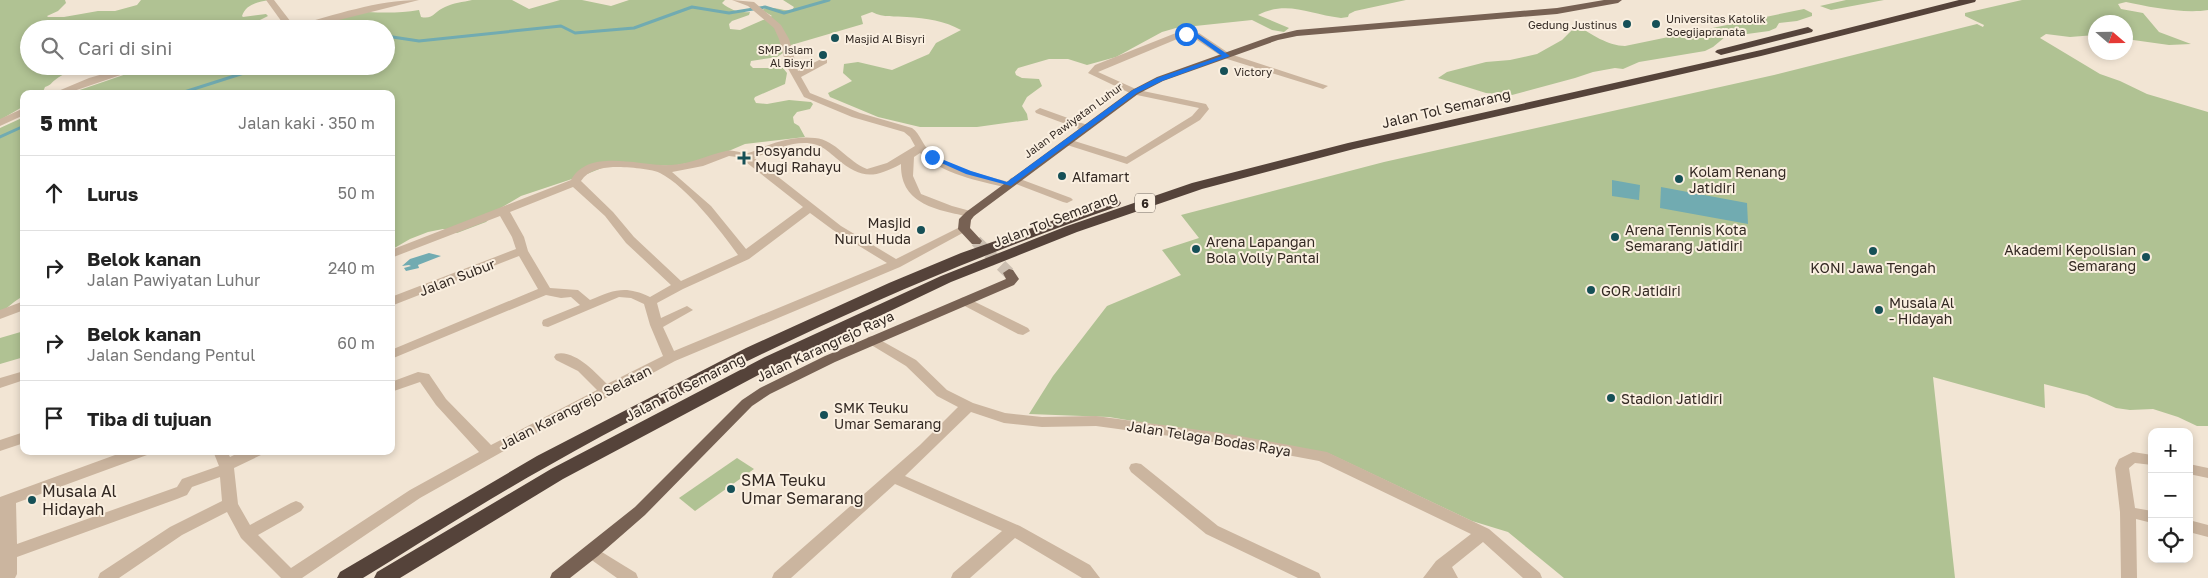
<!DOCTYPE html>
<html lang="id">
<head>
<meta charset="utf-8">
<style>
	:root { --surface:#fff; --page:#f2f2f2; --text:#222; --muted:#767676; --line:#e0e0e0 }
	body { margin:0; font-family:"Golos Text",sans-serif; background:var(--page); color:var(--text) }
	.controls { position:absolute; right:15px; bottom:15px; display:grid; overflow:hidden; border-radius:10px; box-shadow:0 2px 8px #0003 }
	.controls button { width:45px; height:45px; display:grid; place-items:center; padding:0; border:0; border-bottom:1px solid var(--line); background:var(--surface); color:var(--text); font:25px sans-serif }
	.compass { position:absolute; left:2088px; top:15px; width:45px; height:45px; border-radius:50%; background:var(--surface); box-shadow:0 2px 8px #0003; rotate:110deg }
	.stop { position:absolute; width:15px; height:15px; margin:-11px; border:4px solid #1a73e8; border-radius:50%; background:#fff }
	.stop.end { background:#1a73e8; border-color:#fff; box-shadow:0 1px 5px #0008 }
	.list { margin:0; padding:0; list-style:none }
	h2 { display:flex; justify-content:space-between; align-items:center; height:65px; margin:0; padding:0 20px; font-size:21px }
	h2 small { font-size:16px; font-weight:400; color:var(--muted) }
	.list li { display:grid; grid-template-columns:32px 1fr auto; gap:15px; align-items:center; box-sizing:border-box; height:75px; padding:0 20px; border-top:1px solid var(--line) }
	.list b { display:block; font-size:19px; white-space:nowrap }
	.list p { margin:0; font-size:16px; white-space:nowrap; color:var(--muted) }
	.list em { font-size:16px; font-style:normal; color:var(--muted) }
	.icon { flex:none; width:28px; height:28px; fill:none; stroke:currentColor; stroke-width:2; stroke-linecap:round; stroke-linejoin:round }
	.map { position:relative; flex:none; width:2208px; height:578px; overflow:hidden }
	.search { position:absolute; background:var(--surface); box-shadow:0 2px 8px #0003; left:20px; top:20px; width:375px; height:55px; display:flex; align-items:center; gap:12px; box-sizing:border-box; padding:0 18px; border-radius:28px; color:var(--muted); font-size:19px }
	.panel { position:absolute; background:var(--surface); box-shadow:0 2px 8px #0003; left:20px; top:90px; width:375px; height:365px; border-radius:10px }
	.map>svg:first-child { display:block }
</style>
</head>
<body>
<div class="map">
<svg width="2208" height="578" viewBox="0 0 2208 578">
	<rect width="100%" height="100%" fill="#f2e5d4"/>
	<g fill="#b0c293">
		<path d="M0 0H65L66 3 58 11 47 16 48 17H64L98 11H115L137 5 141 0H269C258 2 246 4 242 16L243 17 266 14 268 16 242 29H29V66H92C80 69 64 72 55 80 51 83 51 85 45 87L42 94H24V106L0 120Z"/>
		<path d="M472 0H512L529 9 560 0H582L611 6 629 0H725L722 3C730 10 740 13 750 12L749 15 732 21 729 24 730 29 740 30 772 16 762 10C772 4 782 12 792 10L794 7 783 0H1406L1355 11 1349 14 1348 17 1341 18C1309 14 1287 0 1258 15L1289 28 1284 32 1272 30 1252 20 1176 28 1162 32 1116 57 1087 65 1068 59H1049L1018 68 1015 72 1016 75 1022 78 1039 79 1042 86 1027 97 1022 106 1027 114 1028 120 977 127H920L878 117 830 97 828 93 852 81 843 73 844 64 858 62 892 70 929 54 936 43 961 30C945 21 926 18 907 17 895 16 884 18 872 12L861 16 863 24 781 48 783 53 777 57 751 61 750 65 753 68H783L787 73 785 84 755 97 754 99 756 103 767 104 789 100 811 102 813 104 810 109 797 112 793 117 794 123 799 126 805 137 745 144 710 159 672 166 614 163 587 174 521 196 499 209 486 222 457 233 443 229 428 232 410 239 391 250V94H68L138 70 147 69 153 75 207 66H386V29H312C329 22 350 12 368 12 385 13 402 13 419 10L421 17C433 20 435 11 445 7 453 3 463 2 472 0Z"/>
		<path d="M1846 0H1884L1831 10 1820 6Z"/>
		<path d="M2022 0H2208V10C2185 14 2149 7 2126 2L2118 4 2121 9 2143 13 2159 32 2191 44 2169 45 2126 39V22H2096L2095 35 2070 37 2046 34 2040 38 2100 74 2120 81 2147 94 2208 112V426H2197L2178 417 2153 409 2130 410 2116 408 2087 395 2044 384 2045 408 1933 377 1955 578H1564L1508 532 1472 521 1330 454 1109 417 1029 414 1053 376 1107 306 1181 275 1162 250 1199 238 1181 215 1384 162 1774 75 1977 24 1983 27 1984 25 1965 16V13Z"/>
		<path d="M1804 9 1812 13V16L1797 21 1779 23 1776 28 1769 31 1725 37 1713 47 1705 51 1639 62 1623 69 1615 68 1593 72 1575 78 1512 95 1486 93 1438 78 1447 72 1486 62 1510 60 1537 54 1562 40 1577 25C1590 34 1609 46 1625 46Z"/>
		<path d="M24 117V296C14 300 9 308 0 312V128Z"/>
		<path d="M24 331V357L0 364V338Z"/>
		<path d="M737 458 754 469 695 511 679 498Z"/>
	</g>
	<g fill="#71abb1">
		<path d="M1612 180 1640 185 1639 200 1612 196Z"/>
		<path d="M1661 187 1747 203 1748 224 1660 208Z"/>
		<path d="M429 253 441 256 418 265 419 268 406 271 404 268 411 266 409 265 402 266 410 259Z"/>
	</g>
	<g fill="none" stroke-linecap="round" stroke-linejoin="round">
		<g stroke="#71abb1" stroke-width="3">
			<path d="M386 36 419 41 561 26 575 33 634 28 692 7 729 13 765 7 784 13 829 0"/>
			<path d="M178 94 266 66"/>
			<path d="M0 137 24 126"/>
		</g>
		<path stroke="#ccbfb1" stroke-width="12" stroke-dasharray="12 5.5" stroke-linecap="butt" d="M976 241 1009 273"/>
		<g fill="#cbb59f" fill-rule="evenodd">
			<path d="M266 0H274L294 26C335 15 377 0 419 0L303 29H287Z"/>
			<path d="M732 0 754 2 781 25 789 39 798 71 821 59H827V63L801 77 810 93 860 113 912 128C921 134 922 146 931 152 954 169 985 175 1012 183L1014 185 1008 188C979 181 942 174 920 153L914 157 913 176 921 194 952 206 974 212 976 214 974 216 970 217C938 210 900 205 901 164 873 179 861 179 836 158 830 153 824 147 817 145 796 138 773 151 754 158L841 226 896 259 960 227H968L970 229 900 267 675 361 612 395 552 424 420 498 302 578H281L241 538 227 512 182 535 119 578H98L100 573 170 527 222 501 220 477 192 487 187 495 177 499 17 557V574L15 578H0V497L126 451H149L147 455 16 503 17 544 177 487 182 479 219 466 213 451H227L230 457 242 451H263L261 455 234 468 238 504 250 525 291 503 296 501 301 503 304 507 301 511 258 535 291 568 410 490 479 452 436 405 420 382 391 392V382L418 372 429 374 446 399 491 445 597 390 578 371 556 360 554 357 556 354C574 349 596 373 607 384L663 356 650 325 644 304 631 298 619 297 548 327 543 326 542 323 543 320 580 305 571 297 561 298 546 295 391 359V350L538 289 519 256 391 306V297L516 249 512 237 500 216 391 258V250L571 180C589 147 642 167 671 165 691 164 707 155 726 151 734 149 741 154 748 153 754 152 761 148 766 146 782 140 798 136 815 138 836 140 848 162 867 169L887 163 915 146 910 137 904 132 852 117 804 97 786 65 779 39 774 28 748 6ZM729 156 737 157 742 159 803 207 746 249 711 206 672 172 703 166ZM613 167C625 167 649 168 660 173 687 187 720 230 738 255L681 281 634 237 613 212 581 181C588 170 601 168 613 167ZM573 187 605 216 626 243 671 285 650 297C625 285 614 290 590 300L578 290 550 288 528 251 524 237 510 212ZM810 213 833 230 887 263 674 351 663 327 693 310 687 306 661 318 657 303 683 289 749 259Z"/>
			<path d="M1181 31 1199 33 1230 54 1328 86 1323 89 1320 88 1224 58 1194 38 1182 37 1098 72 1138 90 1206 104 1209 109 1200 120 1127 164 1064 144 1063 142 1068 139 1126 157 1192 116 1199 108 1132 94 1088 73 1095 65Z"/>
			<path d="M131 66H147L65 94H51L89 78Z"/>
			<path d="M24 108V115L0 126V119Z"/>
			<path d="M1040 108 1090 126 1091 128 1090 130H1082L1036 113 1035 111Z"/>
			<path d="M1015 177 1071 198 1073 200 1067 203 1063 202 1011 182 1009 180 1011 178Z"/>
			<path d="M965 297 1028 328 1030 331 1023 335 1018 334 961 304 959 301 961 298Z"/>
			<path d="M24 301V310L0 319V310Z"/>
			<path d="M873 336 916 360 947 390 973 403 1005 413 1042 417 1096 416 1229 434 1327 452 1489 529 1540 573 1542 578H1523L1483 542 1452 567 1458 578H1423L1436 561 1471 534 1319 461 1229 444 1096 426 1042 427 1004 423 971 412 905 476 1020 526 1090 565 1100 578H1082L1015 538 970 578H951L953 573 1002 531 895 484 791 578H772L774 573 920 445 958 407 937 396 906 366 868 343 866 340 868 337Z"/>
			<path d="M24 371V380L0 388V378Z"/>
			<path d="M24 432V443L0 451V440Z"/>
			<path d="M2133 452 2152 455V465L2135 463 2129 468 2135 508 2152 511V523L2136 519 2137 578H2121L2120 512 2115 468 2119 459Z"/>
			<path d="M1136 463 1141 464 1218 526 1319 573 1321 578H1298L1206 534 1131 472 1129 468 1131 464Z"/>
			<path d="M2189 464 2208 468V478L2189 474Z"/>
			<path d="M2189 520 2208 525V537L2189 532Z"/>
			<path d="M592 546 636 573 638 578H617L586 556 584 552 586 548Z"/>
		</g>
		<g fill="#776153" fill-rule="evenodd">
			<path d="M1604 0H1622L1618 3 1557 14 1297 36 1278 40 1163 81 1138 94 974 216 971 220 970 228 982 241 980 244H972L958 229 959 219 966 212 1132 90 1157 77 1272 36 1297 30 1557 8Z"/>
			<path d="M1009 269 1013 270 1019 279 1014 285 835 362 770 394 752 406 645 515 598 556 570 578H550L552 573 635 507 742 400 760 388 825 356 1006 279 1003 273Z"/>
		</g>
		<g fill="#55433a" fill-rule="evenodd">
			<path d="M1959 0H1976L1975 2 1761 56 1354 149 1202 189 1077 232 951 282 777 365 563 479 400 578H374L377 572 551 469 765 357 941 276 1067 226 1192 183 1348 143 1761 50Z"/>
			<path d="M1808 27 1813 30 1812 32 1721 55 1715 52 1717 50Z"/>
			<path d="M1114 199 1119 200 1121 203 1119 206C920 275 731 363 548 466 485 501 425 540 363 578H337L340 572 537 456 746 348 889 283 961 253Z"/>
		</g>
	</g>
	<path fill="#1a73e8" d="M1186 32 1198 34 1230 56 1162 81 1137 93 1011 186 966 174 928 157 934 156 971 171 1007 182 1133 90 1157 78 1222 56 1194 36 1184 35Z"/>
	<g fill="#165057" stroke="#faefe0" stroke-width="2">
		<circle cx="1627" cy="24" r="5"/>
		<circle cx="1656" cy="24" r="5"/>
		<circle cx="835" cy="38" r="5"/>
		<circle cx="823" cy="55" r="5"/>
		<circle cx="1224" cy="71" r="5"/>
		<path d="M741.5 150.5h5v5h5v5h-5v5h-5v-5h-5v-5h5z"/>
		<circle cx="1062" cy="176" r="5"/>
		<circle cx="1679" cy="179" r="5"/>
		<circle cx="921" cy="230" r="5"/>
		<circle cx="1615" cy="237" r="5"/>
		<circle cx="1196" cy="249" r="5"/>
		<circle cx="1873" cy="251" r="5"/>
		<circle cx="2146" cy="257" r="5"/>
		<circle cx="1591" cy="290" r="5"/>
		<circle cx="1879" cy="310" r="5"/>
		<circle cx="1611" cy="398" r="5"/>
		<circle cx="824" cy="415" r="5"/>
		<circle cx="731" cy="489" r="5"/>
		<circle cx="32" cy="500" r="5"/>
	</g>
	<g text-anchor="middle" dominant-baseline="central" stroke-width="4" stroke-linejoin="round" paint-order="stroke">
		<g font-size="11" fill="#332923" stroke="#faefe0" text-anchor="start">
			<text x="1666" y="18">Universitas Katolik<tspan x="1666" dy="13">Soegijapranata</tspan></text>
			<text x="1617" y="24" text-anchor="end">Gedung Justinus</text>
			<text x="845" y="38">Masjid Al Bisyri</text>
			<text x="813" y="49" text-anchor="end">SMP Islam<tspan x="813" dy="13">Al Bisyri</tspan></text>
			<text x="1234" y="71">Victory</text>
		</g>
		<g font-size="11" fill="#332923" stroke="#faefe0">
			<text transform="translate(1073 120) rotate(-36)">Jalan Pawiyatan Luhur</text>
		</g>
		<rect fill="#faefe0" stroke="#6f645c" stroke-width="1" x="1135" y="193.5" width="20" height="19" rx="4"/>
		<g font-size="12" font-weight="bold" fill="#332923">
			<text x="1145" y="203">6</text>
		</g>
		<g font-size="14" fill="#332923" stroke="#faefe0">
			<text transform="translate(1446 108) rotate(-13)">Jalan Tol Semarang</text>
			<text transform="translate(1055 219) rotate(-21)">Jalan Tol Semarang</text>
			<text transform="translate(457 277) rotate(-21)">Jalan Subur</text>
			<text transform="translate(825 346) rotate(-25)">Jalan Karangrejo Raya</text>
			<text transform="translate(685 387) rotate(-27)">Jalan Tol Semarang</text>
			<text transform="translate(575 407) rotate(-27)">Jalan Karangrejo Selatan</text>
			<text transform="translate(1209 438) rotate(9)">Jalan Telaga Bodas Raya</text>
		</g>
		<g font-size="14" fill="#332923" stroke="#faefe0" text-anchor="start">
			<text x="755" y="150">Posyandu<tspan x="755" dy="16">Mugi Rahayu</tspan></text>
			<text x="1689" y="171">Kolam Renang<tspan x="1689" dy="16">Jatidiri</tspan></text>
			<text x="1072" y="176">Alfamart</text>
			<text x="911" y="222" text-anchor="end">Masjid<tspan x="911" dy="16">Nurul Huda</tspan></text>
			<text x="1625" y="229">Arena Tennis Kota<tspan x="1625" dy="16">Semarang Jatidiri</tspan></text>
			<text x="1206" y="241">Arena Lapangan<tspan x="1206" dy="16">Bola Volly Pantai</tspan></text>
			<text x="2136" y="249" text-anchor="end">Akademi Kepolisian<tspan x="2136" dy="16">Semarang</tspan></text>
			<text x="1873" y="267" text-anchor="middle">KONI Jawa Tengah</text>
			<text x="1601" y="290">GOR Jatidiri</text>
			<text x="1889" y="302">Musala Al<tspan x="1889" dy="16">- Hidayah</tspan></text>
			<text x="1621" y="398">Stadion Jatidiri</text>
			<text x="834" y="407">SMK Teuku<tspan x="834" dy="16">Umar Semarang</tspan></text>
		</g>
		<g font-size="16" fill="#332923" stroke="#faefe0" text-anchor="start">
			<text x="741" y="480">SMA Teuku<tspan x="741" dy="18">Umar Semarang</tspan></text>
			<text x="42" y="491">Musala Al<tspan x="42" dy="18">Hidayah</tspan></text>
		</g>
	</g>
</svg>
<div class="controls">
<button>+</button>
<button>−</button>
<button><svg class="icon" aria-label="locate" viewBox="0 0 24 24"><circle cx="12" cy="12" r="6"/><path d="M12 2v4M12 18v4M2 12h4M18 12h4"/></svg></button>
</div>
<svg class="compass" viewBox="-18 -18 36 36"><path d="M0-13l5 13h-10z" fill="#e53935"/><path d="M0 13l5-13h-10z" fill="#767676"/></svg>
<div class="stop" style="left:1186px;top:34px"></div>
<div class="stop end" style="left:932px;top:157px"></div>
<div class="search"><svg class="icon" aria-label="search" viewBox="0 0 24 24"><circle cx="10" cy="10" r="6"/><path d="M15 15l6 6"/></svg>Cari di sini</div>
<section class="panel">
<h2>5 mnt<small>Jalan kaki · 350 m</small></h2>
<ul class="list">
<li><svg class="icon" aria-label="ahead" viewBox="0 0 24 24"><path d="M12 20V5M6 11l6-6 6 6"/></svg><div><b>Lurus</b></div><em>50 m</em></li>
<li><svg class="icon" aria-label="right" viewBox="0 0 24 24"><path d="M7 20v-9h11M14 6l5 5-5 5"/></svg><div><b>Belok kanan</b><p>Jalan Pawiyatan Luhur</p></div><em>240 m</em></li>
<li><svg class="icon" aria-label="right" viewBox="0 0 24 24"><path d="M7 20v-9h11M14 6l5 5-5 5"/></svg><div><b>Belok kanan</b><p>Jalan Sendang Pentul</p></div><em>60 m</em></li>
<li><svg class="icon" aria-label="arrive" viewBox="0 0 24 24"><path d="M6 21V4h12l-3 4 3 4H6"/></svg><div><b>Tiba di tujuan</b></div></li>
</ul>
</section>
</div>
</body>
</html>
